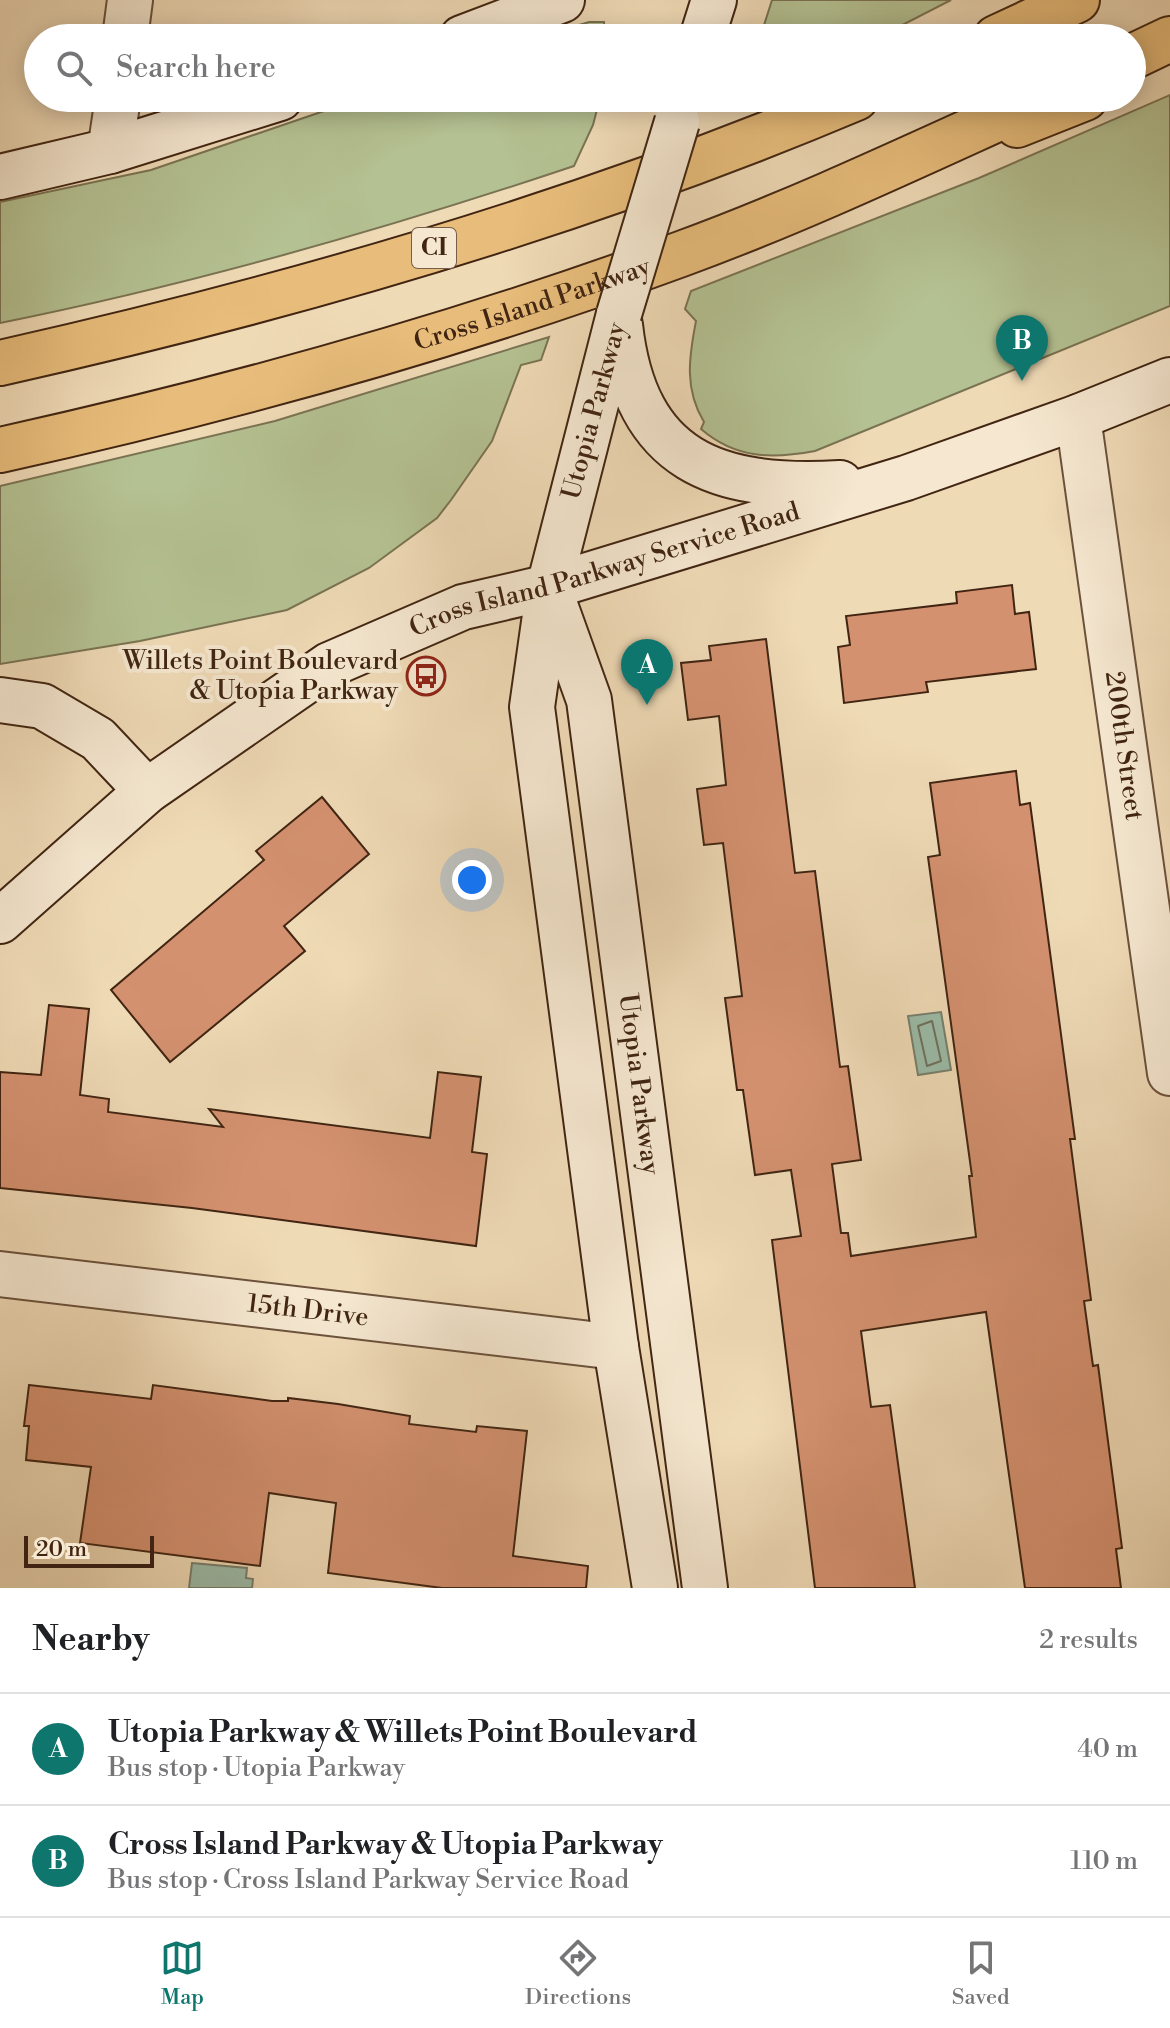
<!DOCTYPE html>
<html lang="en">
<head>
<meta charset="utf-8">
<style>
	:root { --surface:#fff; --page:#f2f2f2; --text:#202124; --muted:#757577; --line:#e0e0e0; --accent:#0f766e }
	body { margin:0; font-family:"Libre Bodoni",serif; background:var(--page); color:var(--text) }
	.scale { position:absolute; left:24px; bottom:20px; width:130px; box-sizing:border-box; padding-left:8px; border:4px solid #412512; border-top:0; font-size:22px; line-height:28px; white-space:nowrap; color:#412512; -webkit-text-stroke:6px #f5e7d0; paint-order:stroke }
	.you { position:absolute; left:472px; top:880px; width:28px; height:28px; margin:-20px; border:6px solid #fff; border-radius:50%; background:#1a73e8; box-shadow:0 0 0 12px #1a73e833 }
	.badge { display:grid; place-items:center; width:52px; height:52px; border-radius:50%; background:var(--accent); color:#fff; font-size:26px; font-weight:700 }
	.pin { position:absolute; translate:-50% -66px; filter:drop-shadow(0 2px 4px #0008) }
	.pin::after { content:''; position:absolute; top:42px; width:28px; height:24px; background:inherit; clip-path:polygon(0 0,100% 0,50% 100%) }
	.list { margin:0; padding:0; list-style:none }
	h2 { display:flex; justify-content:space-between; align-items:center; height:104px; margin:0; padding:0 32px; font-size:34px }
	h2 small { font-size:26px; font-weight:400; color:var(--muted) }
	.list li { display:grid; grid-template-columns:52px 1fr auto; gap:24px; align-items:center; box-sizing:border-box; height:112px; padding:0 32px; border-top:2px solid var(--line) }
	.list b { display:block; font-size:30px; white-space:nowrap }
	.list p { margin:0; font-size:26px; white-space:nowrap; color:var(--muted) }
	.list em { font-size:26px; font-style:normal; color:var(--muted) }
	.icon { flex:none; width:44px; height:44px; fill:none; stroke:currentColor; stroke-width:2; stroke-linecap:round; stroke-linejoin:round }
	.map { position:relative; flex:none; width:1170px; height:1588px; overflow:hidden }
	.search { position:absolute; background:var(--surface); box-shadow:0 4px 20px #0003; left:24px; right:24px; top:24px; height:88px; display:flex; align-items:center; gap:20px; box-sizing:border-box; padding:0 28px; border-radius:44px; color:var(--muted); font-size:30px }
	.sheet { height:328px; background:var(--surface) }
	nav { display:flex; justify-content:space-around; align-items:center; box-sizing:border-box; height:112px; border-top:2px solid var(--line); background:var(--surface); font-size:22px; color:var(--muted) }
	nav a { display:grid; justify-items:center; gap:4px }
	nav .on { color:var(--accent) }
	.map>svg:first-child { display:block }
</style>
</head>
<body>
<div class="map">
<svg width="1170" height="1588" viewBox="0 0 1170 1588">
	<rect width="100%" height="100%" fill="#efdab6"/>
	<filter id="stains"><feTurbulence type="fractalNoise" baseFrequency=".0025" numOctaves="4"/><feColorMatrix values="0 0 0 0 .2 0 0 0 0 .09 0 0 0 0 .02 0 0 0 .5 -.17"/></filter>
	<radialGradient id="worn" r=".72"><stop offset=".6" stop-color="#630" stop-opacity="0"/><stop offset="1" stop-color="#630" stop-opacity=".3"/></radialGradient>
	<g fill="#b4c192" stroke="#7a7352" stroke-width="2">
		<path d="M772 0H951L877 38H760Z"/>
		<path d="M589 22H604V38H535Z"/>
		<path d="M1170 95V306L815 451C772 459 736 459 701 429L704 422C684 389 689 357 696 321L685 309 691 291 979 178Z"/>
		<path d="M362 98H600L593 125 574 166C386 229 194 284 0 323V202L151 170Z"/>
		<path d="M549 337 541 360 521 365 492 441 451 500 437 518 369 568 287 610 140 641 0 664V486L275 421Z"/>
	</g>
	<g fill="#9bbba8" stroke="#777f6c" stroke-width="2">
		<path d="M941 1012 951 1070 918 1075 908 1016Z"/>
		<path d="M192 1563 247 1568 246 1578 253 1579 252 1588H189Z"/>
	</g>
	<g fill="none" stroke-linecap="round" stroke-linejoin="round">
		<path stroke="#6e705d" stroke-width="2" d="M932 1021 941 1061 927 1066 918 1026Z"/>
	</g>
	<g fill="#d49170" stroke="#412512" stroke-width="2">
		<path d="M1012 585 1015 614 1029 612 1036 669 926 682 928 692 844 703 838 647 850 645 846 616 957 603 956 592Z"/>
		<path d="M766 639 795 873 815 871 840 1067 848 1066 861 1160 832 1164 841 1233H848L851 1256 976 1237 969 1176H972L928 857 940 855 930 783 1016 771 1020 805 1030 803 1075 1139H1070L1091 1300 1084 1301 1093 1366 1098 1365 1122 1548 1116 1549 1121 1588H1025L986 1312 861 1331 871 1407 890 1405 915 1588H815L772 1240 801 1236 791 1170 755 1175 743 1090H737L725 998 742 996 723 843 704 845 697 789 726 785 719 716 688 720 681 663 711 660 709 646Z"/>
		<path d="M322 797 369 854 284 926 305 951 170 1062 111 990 264 860 256 851Z"/>
		<path d="M49 1005 89 1009 80 1095 109 1099 108 1112 223 1127 209 1109 430 1138 438 1072 481 1077 472 1152 487 1154 476 1246 192 1208 0 1188V1072L41 1075Z"/>
		<path d="M29 1385 151 1399 153 1385 272 1401H288V1398L338 1404 410 1416 409 1424 476 1432 477 1426 527 1431 513 1556 588 1566 586 1588H442L328 1573 336 1503 269 1493 260 1566 80 1543 91 1467 26 1460 29 1426H24Z"/>
	</g>
	<g fill="none" stroke-linecap="round" stroke-linejoin="round">
		<defs>
			<g id="street">
				<path d="M125 38 130 0"/>
				<path d="M110 151 118 98"/>
				<path id="s1" d="M1078 417 1170 1073"/>
				<path id="s2" d="M0 1274 616 1347"/>
			</g>
			<g id="secondary">
				<path d="M462 38 562 0"/>
				<path d="M702 38 714 0"/>
				<path d="M0 177 110 151 280 98"/>
				<path d="M619 314 549 587 532 707 616 1347 655 1588"/>
				<path d="M620 325C635 462 717 490 840 483"/>
				<path id="s3" d="M551 594 589 700 705 1588"/>
				<path d="M0 700 42 706 98 739 147 791"/>
				<path id="s4" d="M0 921 147 791 329 665 463 607 549 587 906 478 1078 417 1170 380"/>
			</g>
			<g id="highway">
				<path d="M996 38 1077 0"/>
				<path d="M1132 57 1170 39"/>
				<path d="M1017 125 1085 98"/>
				<path d="M0 363C291 298 581 214 856 98"/>
				<path id="s5" d="M0 450C231 399 458 336 681 254 804 209 923 152 1043 98"/>
			</g>
		</defs>
		<use href="#street" stroke="#6c523b" stroke-width="48"/>
		<use href="#secondary" stroke="#412512" stroke-width="48"/>
		<use href="#highway" stroke="#412512" stroke-width="48"/>
		<use href="#street" stroke="#f5e7d0" stroke-width="44"/>
		<use href="#secondary" stroke="#f5e7d0" stroke-width="44"/>
		<use href="#highway" stroke="#e8bd7b" stroke-width="44"/>
		<defs>
			<path id="secondary-bridge" d="M619 314 677 122"/>
		</defs>
		<use href="#secondary-bridge" stroke="#412512" stroke-width="48" stroke-linecap="butt"/>
		<use href="#secondary-bridge" stroke="#f5e7d0" stroke-width="44"/>
	</g>
	<defs>
		<symbol id="bus-ring" viewBox="-11 -11 22 22"><circle r="9.5" fill="#f5e7d0" stroke="#8f2418" stroke-width="1.5"/><path d="M-5-6H5V4H4V6H2V4H-2V6H-4V4H-5ZM-3.5-4V0h7V-4ZM-3.5 1.2v1.5H-2V1.2ZM2 1.2v1.5H3.5V1.2Z" fill="#8f2418"/></symbol>
	</defs>
	<g fill-rule="evenodd">
		<use href="#bus-ring" x="404" y="654" width="44" height="44"/>
	</g>
	<g text-anchor="middle" dominant-baseline="central" stroke-width="8" stroke-linejoin="round" paint-order="stroke">
		<rect fill="#f5e7d0" stroke="#775f4b" stroke-width="2" x="412" y="228" width="44" height="40" rx="6"/>
		<g font-size="24" font-weight="bold" fill="#412512">
			<text x="434" y="248">CI</text>
		</g>
		<g font-size="26" fill="#412512" stroke="#f5e7d0">
			<text stroke="none"><textPath href="#s5" startOffset="552">Cross Island Parkway</textPath></text>
			<text transform="translate(594 411) rotate(-75)">Utopia Parkway</text>
			<text stroke="none"><textPath href="#s4" startOffset="710">Cross Island Parkway Service Road</textPath></text>
			<text stroke="none"><textPath href="#s1" startOffset="332">200th Street</textPath></text>
			<text stroke="none"><textPath href="#s3" startOffset="500">Utopia Parkway</textPath></text>
			<text stroke="none"><textPath href="#s2" startOffset="310">15th Drive</textPath></text>
		</g>
		<g font-size="26" fill="#412512" stroke="#f5e7d0" text-anchor="end">
			<text x="398" y="661">Willets Point Boulevard<tspan x="398" dy="30">&amp; Utopia Parkway</tspan></text>
		</g>
	</g>
	<rect width="100%" height="100%" filter="url(#stains)"/>
	<rect width="100%" height="100%" fill="url(#worn)"/>
</svg>
<div class="scale">20 m</div>
<div class="you"></div>
<div class="pin badge" style="left:647px;top:705px">A</div>
<div class="pin badge" style="left:1022px;top:381px">B</div>
<div class="search"><svg class="icon" aria-label="search" viewBox="0 0 24 24"><circle cx="10" cy="10" r="6"/><path d="M15 15l6 6"/></svg>Search here</div>
</div>
<section class="sheet">
<h2>Nearby<small>2 results</small></h2>
<ul class="list">
<li><span class="badge">A</span><div><b>Utopia Parkway &amp; Willets Point Boulevard</b><p>Bus stop · Utopia Parkway</p></div><em>40 m</em></li>
<li><span class="badge">B</span><div><b>Cross Island Parkway &amp; Utopia Parkway</b><p>Bus stop · Cross Island Parkway Service Road</p></div><em>110 m</em></li>
</ul>
</section>
<nav>
<a class="on"><svg class="icon" aria-label="map" viewBox="0 0 24 24"><path d="M3 6l6-2 6 2 6-2v14l-6 2-6-2-6 2zM9 4v14M15 6v14"/></svg>Map</a>
<a><svg class="icon" aria-label="directions" viewBox="0 0 24 24"><path d="M12 3l9 9-9 9-9-9zM9 14v-3h6M13 9l2 2-2 2"/></svg>Directions</a>
<a><svg class="icon" aria-label="saved" viewBox="0 0 24 24"><path d="M7 4h10v16l-5-4-5 4z"/></svg>Saved</a>
</nav>
</body>
</html>
